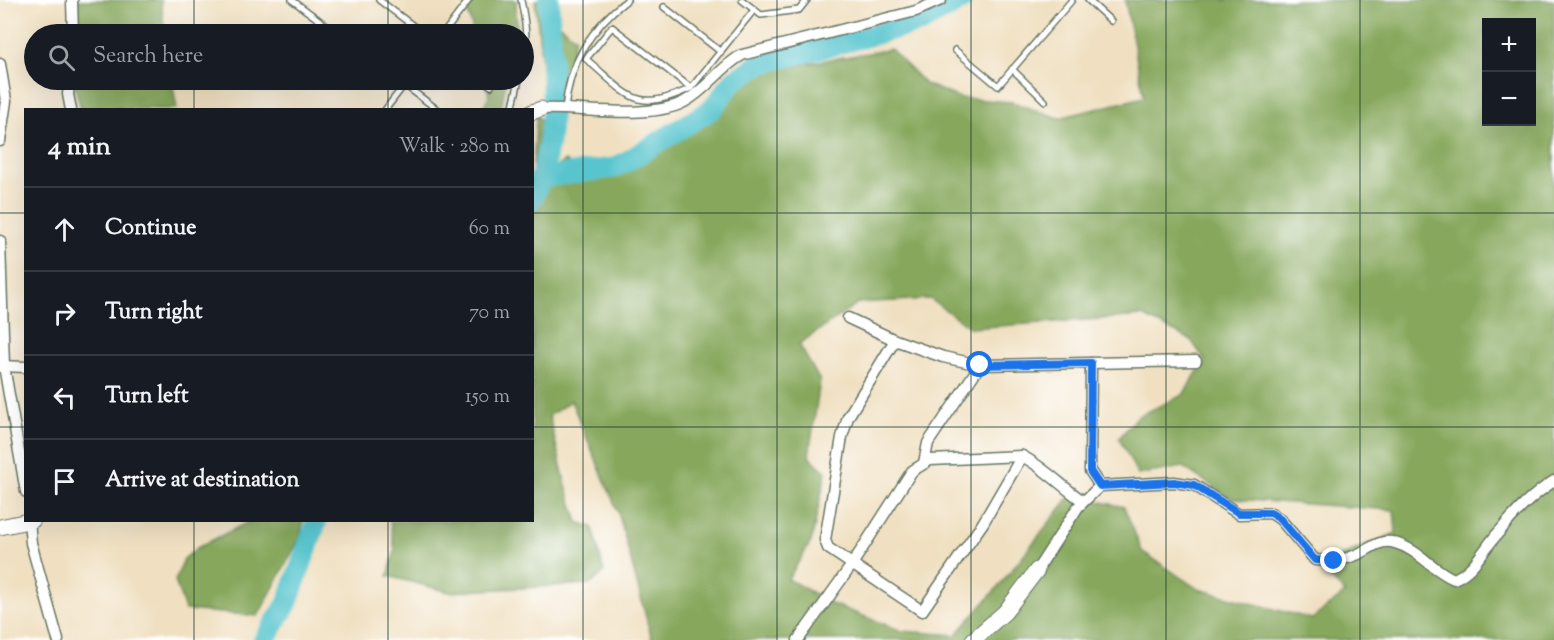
<!DOCTYPE html>
<html lang="en">
<head>
<meta charset="utf-8">
<style>
	:root { --surface:#171b24; --page:#242831; --text:#f1f3f6; --muted:#9ea1a6; --line:#363941 }
	body { margin:0; font-family:"Sorts Mill Goudy",serif; background:var(--page); color:var(--text) }
	.controls { position:absolute; right:18px; top:18px; display:grid; overflow:hidden; border-radius:0px; box-shadow:0 6px 24px #0002 }
	.controls button { width:54px; height:54px; display:grid; place-items:center; padding:0; border:0; border-bottom:2px solid var(--line); background:var(--surface); color:var(--text); font:30px sans-serif }
	.stop { position:absolute; width:18px; height:18px; margin:-14px; border:4px solid #1a73e8; border-radius:50%; background:#fff }
	.stop.end { background:#1a73e8; border-color:#fff; box-shadow:0 2px 6px #0008 }
	.list { margin:0; padding:0; list-style:none }
	h2 { display:flex; justify-content:space-between; align-items:center; height:78px; margin:0; padding:0 24px; font-size:26px }
	h2 small { font-size:20px; font-weight:400; color:var(--muted) }
	.list li { display:grid; grid-template-columns:39px 1fr auto; gap:18px; align-items:center; box-sizing:border-box; height:84px; padding:0 24px; border-top:2px solid var(--line) }
	.list b { display:block; font-size:22px; white-space:nowrap }
	.list em { font-size:20px; font-style:normal; color:var(--muted) }
	.icon { flex:none; width:33px; height:33px; fill:none; stroke:currentColor; stroke-width:2; stroke-linecap:round; stroke-linejoin:round }
	.map { position:relative; flex:none; width:1554px; height:640px; overflow:hidden }
	.search { position:absolute; background:var(--surface); box-shadow:0 6px 24px #0002; left:24px; top:24px; width:510px; height:66px; display:flex; align-items:center; gap:15px; box-sizing:border-box; padding:0 21px; border-radius:33px; color:var(--muted); font-size:22px }
	.panel { position:absolute; background:var(--surface); box-shadow:0 6px 24px #0002; left:24px; top:108px; width:510px; height:414px; border-radius:0px }
	.map>svg:first-child { display:block }
</style>
</head>
<body>
<div class="map">
<svg width="1554" height="640" viewBox="0 0 1554 640">
	<rect width="100%" height="100%" fill="#fff"/>
	<filter id="ink" filterUnits="userSpaceOnUse"><feTurbulence type="fractalNoise" baseFrequency=".0167" numOctaves="2"/><feDisplacementMap in="SourceGraphic" scale="12" xChannelSelector="R" yChannelSelector="G"/><feConvolveMatrix kernelMatrix="1 2 1 2 8 2 1 2 1" color-interpolation-filters="sRGB"/></filter>
	<filter id="wash" filterUnits="userSpaceOnUse"><feTurbulence type="fractalNoise" baseFrequency=".008" numOctaves="4" result="noise"/><feDisplacementMap in="SourceGraphic" scale="24" xChannelSelector="R" yChannelSelector="G"/><feGaussianBlur stdDeviation="1.35" result="paint"/><feColorMatrix in="noise" values="0 0 0 0 0 0 0 0 0 0 0 0 0 0 0 0 0 1.4 0 .05"/><feComposite in="paint" operator="in"/></filter>
	<g filter="url(#wash)">
		<rect width="100%" height="100%" fill="#f0e0c1"/>
		<g fill="#86a75b" stroke="#527248" stroke-width="1.5" fill-rule="evenodd">
			<path d="M75 0H161L165 34H74Z"/>
			<path d="M474 0H516L517 34H474L467 10Z"/>
			<path d="M535 0H558L556 21 575 37 563 95 545 93Z"/>
			<path d="M1125 0H1554V640H652L618 512 571 401 549 416 566 486 578 522 593 527 604 572 591 584 449 592 388 576 395 550 390 521 532 520 533 171 541 176 565 161 593 178 627 164 751 73 891 49 925 84 960 98 1012 102 1059 118 1144 97ZM1486 22H1532V122H1486ZM930 299 971 328 1143 316 1191 340 1205 360 1183 395 1138 416 1119 438 1138 475 1183 467 1232 499 1394 510 1396 533 1317 566 1345 593 1312 619 1198 589 1142 551 1124 507 1071 495 998 587 956 635 902 631 832 604 788 579 811 542 826 472 809 456 820 381 799 344 859 303Z"/>
			<path d="M73 80H172L177 109H81Z"/>
			<path d="M485 80H506L501 109 481 110 489 96Z"/>
			<path d="M536 115 542 122 533 170C533 151 536 134 536 115Z"/>
			<path d="M252 520 303 521 300 538 258 616 185 610 175 581 184 559 197 548Z"/>
		</g>
		<g fill="none" stroke-linecap="round" stroke-linejoin="round">
			<g stroke="#58c5ce" stroke-width="21">
				<path d="M543 177 613 168 626 162 712 109 734 80 760 64 922 22 962 0"/>
				<path d="M532 199C561 139 551 65 549 0"/>
				<path d="M264 640 287 604 317 520"/>
			</g>
		</g>
	</g>
	<g filter="url(#ink)">
		<g fill="none" stroke-linecap="round" stroke-linejoin="round">
			<defs>
				<g id="lane">
					<path d="M292 0 338 34"/>
					<path d="M379 0 424 34"/>
					<path d="M521 0C525 20 528 39 524 59"/>
					<path d="M742 0 761 15 799 10 807 0"/>
					<path d="M1088 0 1111 21"/>
					<path d="M664 7 721 52"/>
					<path d="M443 34 469 0"/>
					<path d="M955 50 998 86 1072 0"/>
					<path d="M1012 69 1045 101"/>
					<path d="M398 80 438 110"/>
					<path d="M482 80 491 86"/>
					<path d="M691 88C635 115 629 95 586 59L612 27 691 88 754 10"/>
					<path d="M565 109C569 63 590 28 627 0"/>
					<path d="M385 110 408 80"/>
					<path d="M512 110 519 80"/>
				</g>
				<g id="street">
					<path d="M72 0 73 34"/>
					<path d="M0 64 6 101 0 141"/>
					<path d="M70 80 68 94 71 110"/>
					<path d="M541 109C581 107 650 120 684 102 707 90 720 67 742 55L916 11 941 0"/>
					<path d="M0 241 4 366 26 492"/>
					<path d="M848 318 895 340 943 357 980 365 1196 361"/>
					<path d="M895 340 848 417 842 437 825 540 828 548 922 611 983 523 1022 456"/>
					<path d="M1091 363 1090 471 1100 486"/>
					<path d="M0 366 26 367"/>
					<path d="M924 463 928 443 980 365"/>
					<path d="M29 520 31 543 58 640"/>
					<path d="M1037 570 1078 507 1100 486 1174 482 1194 485 1239 514 1271 513 1280 519 1315 560C1329 561 1343 561 1356 555 1369 550 1380 538 1395 543 1417 549 1433 570 1454 579 1475 570 1484 548 1499 532 1516 512 1532 495 1554 481"/>
					<path d="M798 640 851 566 912 471 930 460 1022 456C1045 468 1062 487 1083 501"/>
				</g>
				<g id="secondary">
					<path d="M532 112 541 109"/>
					<path d="M0 527 33 520"/>
					<path d="M973 640 1005 612 1037 570"/>
				</g>
			</defs>
			<use href="#lane" stroke="#687665" stroke-width="8"/>
			<use href="#street" stroke="#687665" stroke-width="13"/>
			<use href="#secondary" stroke="#687665" stroke-width="17"/>
			<use href="#lane" stroke="#fff" stroke-width="5"/>
			<use href="#street" stroke="#fff" stroke-width="10"/>
			<use href="#secondary" stroke="#fff" stroke-width="15"/>
		</g>
	</g>
	<g fill="none" stroke-linecap="round" stroke-linejoin="round" filter="url(#ink)">
		<path stroke="#1a73e8" stroke-width="8" d="M980 365 1091 363 1090 471 1100 486 1174 482 1194 485 1239 513H1271L1280 519 1315 560 1334 561"/>
	</g>
	<path fill="none" stroke="#1f3d34" stroke-width="1.5" stroke-opacity="0.55" d="M194 0V34M388 0V34M583 0V640M777 0V640M971 0V640M1166 0V640M1360 0V640M194 80V110M388 80V110M0 213H26M532 213H1554M0 427H26M532 427H1554M194 520V640M388 520V640"/>
</svg>
<div class="controls">
<button>+</button>
<button>−</button>
</div>
<div class="stop" style="left:980px;top:365px"></div>
<div class="stop end" style="left:1334px;top:561px"></div>
<div class="search"><svg class="icon" aria-label="search" viewBox="0 0 24 24"><circle cx="10" cy="10" r="6"/><path d="M15 15l6 6"/></svg>Search here</div>
<section class="panel">
<h2>4 min<small>Walk · 280 m</small></h2>
<ul class="list">
<li><svg class="icon" aria-label="ahead" viewBox="0 0 24 24"><path d="M12 20V5M6 11l6-6 6 6"/></svg><div><b>Continue</b></div><em>60 m</em></li>
<li><svg class="icon" aria-label="right" viewBox="0 0 24 24"><path d="M7 20v-9h11M14 6l5 5-5 5"/></svg><div><b>Turn right</b></div><em>70 m</em></li>
<li><svg class="icon" aria-label="left" viewBox="0 0 24 24"><path d="M17 20v-9H6M10 6l-5 5 5 5"/></svg><div><b>Turn left</b></div><em>150 m</em></li>
<li><svg class="icon" aria-label="arrive" viewBox="0 0 24 24"><path d="M6 21V4h12l-3 4 3 4H6"/></svg><div><b>Arrive at destination</b></div></li>
</ul>
</section>
</div>
</body>
</html>
